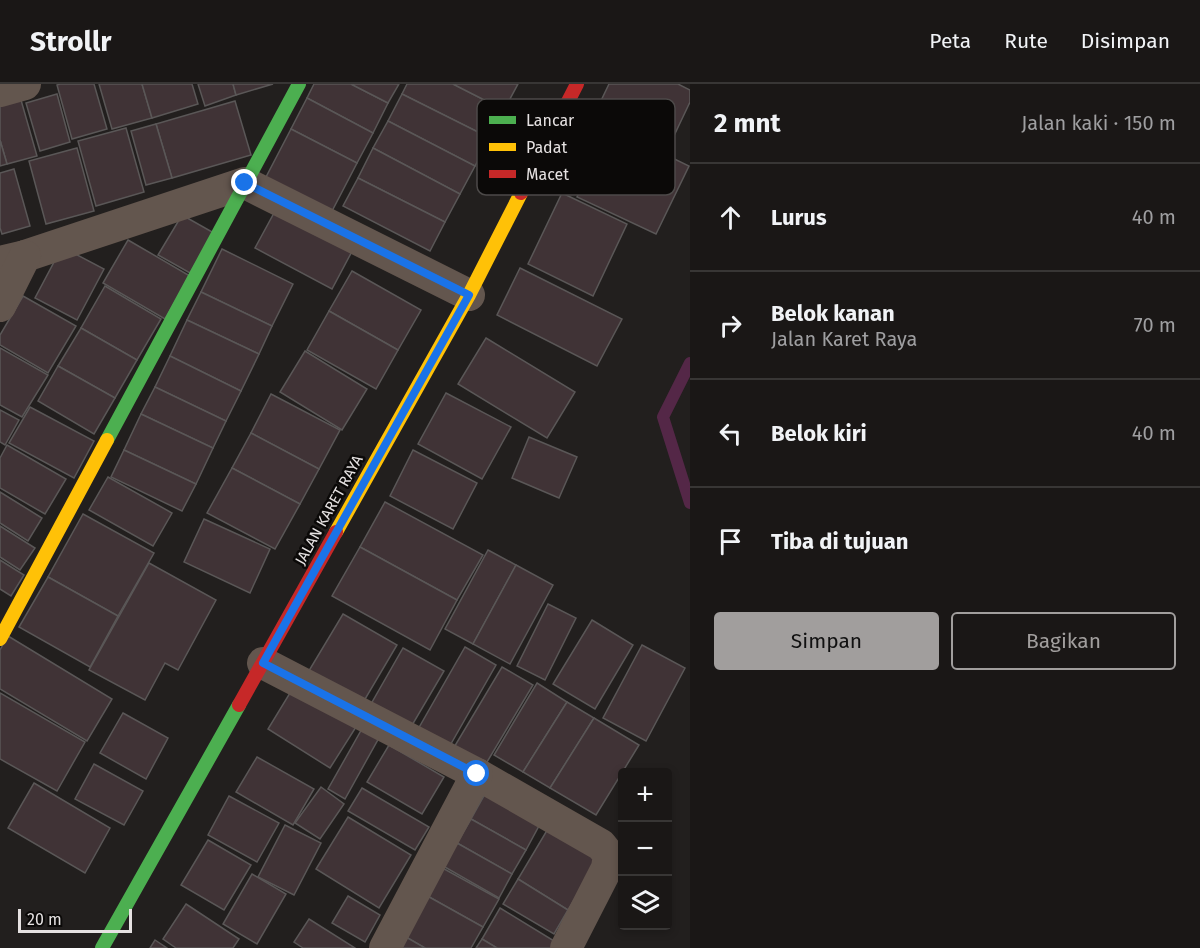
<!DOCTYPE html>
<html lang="id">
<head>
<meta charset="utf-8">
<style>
	:root { --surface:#1a1716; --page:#272423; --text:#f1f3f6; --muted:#9f9fa1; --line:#383635; --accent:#a19e9d }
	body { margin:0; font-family:"Fira Sans",sans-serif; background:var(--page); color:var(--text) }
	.controls { position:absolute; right:18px; bottom:18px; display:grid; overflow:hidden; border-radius:6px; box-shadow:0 3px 9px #0003 }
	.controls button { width:54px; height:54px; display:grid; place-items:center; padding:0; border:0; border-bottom:2px solid var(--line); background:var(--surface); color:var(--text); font:30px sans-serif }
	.scale { position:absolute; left:18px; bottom:15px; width:114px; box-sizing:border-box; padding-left:6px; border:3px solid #e6e2e2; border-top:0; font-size:16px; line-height:21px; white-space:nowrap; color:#e6e2e2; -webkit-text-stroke:4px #0b0908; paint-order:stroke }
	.stop { position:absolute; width:18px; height:18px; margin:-14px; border:4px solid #1a73e8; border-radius:50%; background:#fff }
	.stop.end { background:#1a73e8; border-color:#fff; box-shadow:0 2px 6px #0008 }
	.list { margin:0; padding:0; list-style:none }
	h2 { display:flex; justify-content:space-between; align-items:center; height:78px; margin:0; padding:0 24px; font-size:26px }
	h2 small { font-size:20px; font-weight:400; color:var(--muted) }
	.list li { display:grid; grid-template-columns:39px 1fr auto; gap:18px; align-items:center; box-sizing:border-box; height:108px; padding:0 24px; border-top:2px solid var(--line) }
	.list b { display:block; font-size:22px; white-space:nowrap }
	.list p { margin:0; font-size:20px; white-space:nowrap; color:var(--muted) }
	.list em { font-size:20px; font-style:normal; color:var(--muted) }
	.actions { display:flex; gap:12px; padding:18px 24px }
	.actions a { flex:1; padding:14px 0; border:2px solid var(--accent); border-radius:6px; text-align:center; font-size:21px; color:var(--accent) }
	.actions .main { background:var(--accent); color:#111 }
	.icon { flex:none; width:33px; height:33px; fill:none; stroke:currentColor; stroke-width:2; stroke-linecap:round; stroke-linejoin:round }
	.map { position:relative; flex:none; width:690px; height:864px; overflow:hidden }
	header { display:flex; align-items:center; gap:36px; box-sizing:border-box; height:84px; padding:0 30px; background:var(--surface); border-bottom:2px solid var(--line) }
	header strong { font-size:28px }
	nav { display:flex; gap:33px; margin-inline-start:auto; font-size:21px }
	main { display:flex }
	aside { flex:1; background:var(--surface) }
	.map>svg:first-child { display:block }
</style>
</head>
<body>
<header>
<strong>Strollr</strong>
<nav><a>Peta</a><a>Rute</a><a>Disimpan</a></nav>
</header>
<main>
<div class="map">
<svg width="690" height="864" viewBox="0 0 690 864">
	<rect width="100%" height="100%" fill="#221f1e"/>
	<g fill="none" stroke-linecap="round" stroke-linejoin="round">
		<path stroke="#542747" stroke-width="12" d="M690 279 663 333 690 419"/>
	</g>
	<g fill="#403336" stroke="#5a5757" stroke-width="1.5">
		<path d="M60 0H94L107 45 72 55 57 1Z"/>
		<path d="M99 0H142L152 34 112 45Z"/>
		<path d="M142 0H192L198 20 152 34Z"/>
		<path d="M198 0H233L236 11 205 22Z"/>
		<path d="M233 0H273L236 11Z"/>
		<path d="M314 0H351L388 19 373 49 307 14Z"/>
		<path d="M351 0H399L388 19Z"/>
		<path d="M407 0H453L504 26 490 54 402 10Z"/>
		<path d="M453 0H518L504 26Z"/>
		<path d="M609 0H678L690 6V18L671 58 598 23Z"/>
		<path d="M57 10 70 58 40 67 26 19Z"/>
		<path d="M402 10 490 54 475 82 388 37Z"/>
		<path d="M307 14 373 49 357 79 291 45Z"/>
		<path d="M21 16 37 72 7 80 0 56V21Z"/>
		<path d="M235 17 251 71 172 94 156 40Z"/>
		<path d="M388 37 475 82 460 110 373 64Z"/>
		<path d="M156 40 172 94 146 101 131 47Z"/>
		<path d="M126 44 144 108 96 122 78 57Z"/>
		<path d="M611 44 689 82 656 150 577 113Z"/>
		<path d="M291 45 357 79 331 129 265 95Z"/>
		<path d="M0 56 7 80 0 82Z"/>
		<path d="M77 64 94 127 46 140 29 77Z"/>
		<path d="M373 64 460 110 445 138 358 94Z"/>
		<path d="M14 85 30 142 2 150 0 144V89Z"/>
		<path d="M358 94 445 138 430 167 343 122Z"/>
		<path d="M562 109 627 140 593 212 528 180Z"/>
		<path d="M280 118 357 158 332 205 255 164Z"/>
		<path d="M182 131 214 149 190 189 158 171Z"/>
		<path d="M128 156 190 192 165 235 103 199Z"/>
		<path d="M62 163 104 185 77 236 35 214Z"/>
		<path d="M222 165 293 200 272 242 201 208Z"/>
		<path d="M520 184 622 235 597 282 497 231Z"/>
		<path d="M352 187 421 226 398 266 329 227Z"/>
		<path d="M105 202 161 235 137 276 81 244Z"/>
		<path d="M201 208 272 242 259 270 187 236Z"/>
		<path d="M23 212 76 242 48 289 0 261V251Z"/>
		<path d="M329 227 398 266 376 305 307 266Z"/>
		<path d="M187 236 259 270 241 307 170 272Z"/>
		<path d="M81 244 137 276 115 314 58 282Z"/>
		<path d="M486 254 575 308 547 354 458 300Z"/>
		<path d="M0 264 48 291 22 333 0 321Z"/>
		<path d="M305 267 367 305 342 346 280 308Z"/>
		<path d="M170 272 241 307 226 337 155 303Z"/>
		<path d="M58 282 115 314 94 350 38 317Z"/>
		<path d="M155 303 226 337 213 364 141 330Z"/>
		<path d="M446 309 511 343 482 395 418 360Z"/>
		<path d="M271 310 340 346 319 385 251 349Z"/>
		<path d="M30 323 94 357 74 394 9 359Z"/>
		<path d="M0 326 19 336 5 361 0 358Z"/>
		<path d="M141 330 213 364 196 400 124 366Z"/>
		<path d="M251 349 319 385 300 420 232 384Z"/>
		<path d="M529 353 577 373 559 414 512 394Z"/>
		<path d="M7 361 66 395 45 430 0 404V374Z"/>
		<path d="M124 366 196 400 182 427 111 393Z"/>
		<path d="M413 366 477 399 453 445 390 412Z"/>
		<path d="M232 384 300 420 275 465 207 429Z"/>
		<path d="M108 393 172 429 153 462 89 426Z"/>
		<path d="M0 408 42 434 28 457 0 439Z"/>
		<path d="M385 418 483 471 457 516 360 463Z"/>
		<path d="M83 430 154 469 118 532 48 493Z"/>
		<path d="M204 435 270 465 250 509 184 478Z"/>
		<path d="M0 442 35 464 20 486 0 473Z"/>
		<path d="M360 463 457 516 430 566 332 512Z"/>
		<path d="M488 466 516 481 473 560 445 545Z"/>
		<path d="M0 476 24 491 11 512 0 505Z"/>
		<path d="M149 479 216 516 178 586 165 579 145 616 89 586Z"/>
		<path d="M516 481 553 501 510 580 473 560Z"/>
		<path d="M48 493 118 532 90 583 19 543Z"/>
		<path d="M548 520 576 534 545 596 517 582Z"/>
		<path d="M343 530 397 561 361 622 307 590Z"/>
		<path d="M592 536 633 561 595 625 553 600Z"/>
		<path d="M8 552 112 615 87 657 0 605V566Z"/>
		<path d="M642 561 685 584 646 657 603 634Z"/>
		<path d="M465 563 496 581 448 665 417 647Z"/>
		<path d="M403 564 444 587 411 643 371 620Z"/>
		<path d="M502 583 533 601 484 683 453 665Z"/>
		<path d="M537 599 567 618 523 688 494 671Z"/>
		<path d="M293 604 356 643 330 684 268 645Z"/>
		<path d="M0 609 85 658 57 707 0 675Z"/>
		<path d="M567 618 594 634 550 704 523 688Z"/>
		<path d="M123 629 168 654 146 695 100 669Z"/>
		<path d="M594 634 639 661 596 731 550 704Z"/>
		<path d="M363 643 380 652 345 715 328 705Z"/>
		<path d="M389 661 444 693 422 730 367 698Z"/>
		<path d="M257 673 314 705 293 741 236 708Z"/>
		<path d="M94 680 143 707 124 741 75 715Z"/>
		<path d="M34 699 110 744 85 789 8 744Z"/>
		<path d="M321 703 344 720 320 755 295 739Z"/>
		<path d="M362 704 429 743 415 766 348 727Z"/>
		<path d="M485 710 540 740 526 766 471 735Z"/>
		<path d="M229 712 279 739 257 778 208 751Z"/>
		<path d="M348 733 411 771 379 824 316 785Z"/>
		<path d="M471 735 526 766 512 790 457 759Z"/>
		<path d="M285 741 321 759 294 811 258 793Z"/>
		<path d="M549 743 600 773 568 826 518 795Z"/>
		<path d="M208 756 251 781 224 826 181 801Z"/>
		<path d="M457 759 512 790 499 814 443 782Z"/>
		<path d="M437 781 499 815 483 843 422 809Z"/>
		<path d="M252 790 286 810 257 860 223 840Z"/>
		<path d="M518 795 568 826 554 850 503 820Z"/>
		<path d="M422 809 483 843 471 864H425L399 849Z"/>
		<path d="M348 812 380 831 365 858 332 839Z"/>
		<path d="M186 820 239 855 233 864H176L163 855Z"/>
		<path d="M500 824 559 860 556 864H497L482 855Z"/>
		<path d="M309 835 355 864H303L294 858Z"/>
		<path d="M399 849 425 864H390Z"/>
		<path d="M482 855 497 864H476Z"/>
		<path d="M155 856 167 864H150Z"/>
	</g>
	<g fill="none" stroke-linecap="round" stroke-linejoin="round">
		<g stroke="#63564e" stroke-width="32">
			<path d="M0 7 25 0"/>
			<path d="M0 178 25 172 245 99 469 211"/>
			<path d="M0 222 25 172"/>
			<path d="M263 579 477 690 601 761 609 771 607 784 566 864"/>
			<path d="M385 864 477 690"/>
		</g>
		<g stroke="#4caf50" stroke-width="14">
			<path d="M107 356 299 0"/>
			<path d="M102 864 239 621"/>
		</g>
		<g stroke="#ffc107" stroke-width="14">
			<path d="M336 448 469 211 521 109"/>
			<path d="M0 555 107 356"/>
		</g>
		<g stroke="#c62828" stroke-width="14">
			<path d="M521 109 577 0"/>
			<path d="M239 621 336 448"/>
		</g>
	</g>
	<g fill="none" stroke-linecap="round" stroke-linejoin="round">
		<path stroke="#1a73e8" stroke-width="8" d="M245 99 469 211 263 579 477 690"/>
	</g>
	<g text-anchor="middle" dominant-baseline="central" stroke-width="5" stroke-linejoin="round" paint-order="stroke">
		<g font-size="15" fill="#e6e2e2" stroke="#0b0908">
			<text transform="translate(329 426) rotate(-61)">JALAN KARET RAYA</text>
		</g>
	</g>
	<rect x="477" y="15" width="198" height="96" rx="9" fill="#0b0908" stroke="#4d4a49" stroke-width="1.5"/>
	<rect x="489" y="32" width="27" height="8" fill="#4caf50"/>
	<rect x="489" y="59" width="27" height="8" fill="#ffc107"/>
	<rect x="489" y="86" width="27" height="8" fill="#c62828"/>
	<g font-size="16" fill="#e6e2e2">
		<text x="526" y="42">Lancar</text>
		<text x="526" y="69">Padat</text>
		<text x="526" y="96">Macet</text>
	</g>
</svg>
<div class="controls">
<button>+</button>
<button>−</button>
<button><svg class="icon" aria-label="layers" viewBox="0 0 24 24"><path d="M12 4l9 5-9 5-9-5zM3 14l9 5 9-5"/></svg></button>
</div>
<div class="scale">20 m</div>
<div class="stop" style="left:477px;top:690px"></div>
<div class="stop end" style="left:245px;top:99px"></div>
</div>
<aside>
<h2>2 mnt<small>Jalan kaki · 150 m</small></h2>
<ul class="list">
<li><svg class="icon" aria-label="ahead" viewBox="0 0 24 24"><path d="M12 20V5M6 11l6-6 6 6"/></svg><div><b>Lurus</b></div><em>40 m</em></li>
<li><svg class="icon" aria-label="right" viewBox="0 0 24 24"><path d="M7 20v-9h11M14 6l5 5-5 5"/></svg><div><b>Belok kanan</b><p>Jalan Karet Raya</p></div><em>70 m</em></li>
<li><svg class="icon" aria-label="left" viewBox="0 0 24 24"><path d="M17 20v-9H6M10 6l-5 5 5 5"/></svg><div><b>Belok kiri</b></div><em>40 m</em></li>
<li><svg class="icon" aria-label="arrive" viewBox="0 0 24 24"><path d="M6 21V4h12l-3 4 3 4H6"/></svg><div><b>Tiba di tujuan</b></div></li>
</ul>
<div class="actions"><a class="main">Simpan</a><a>Bagikan</a></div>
</aside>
</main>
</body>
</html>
